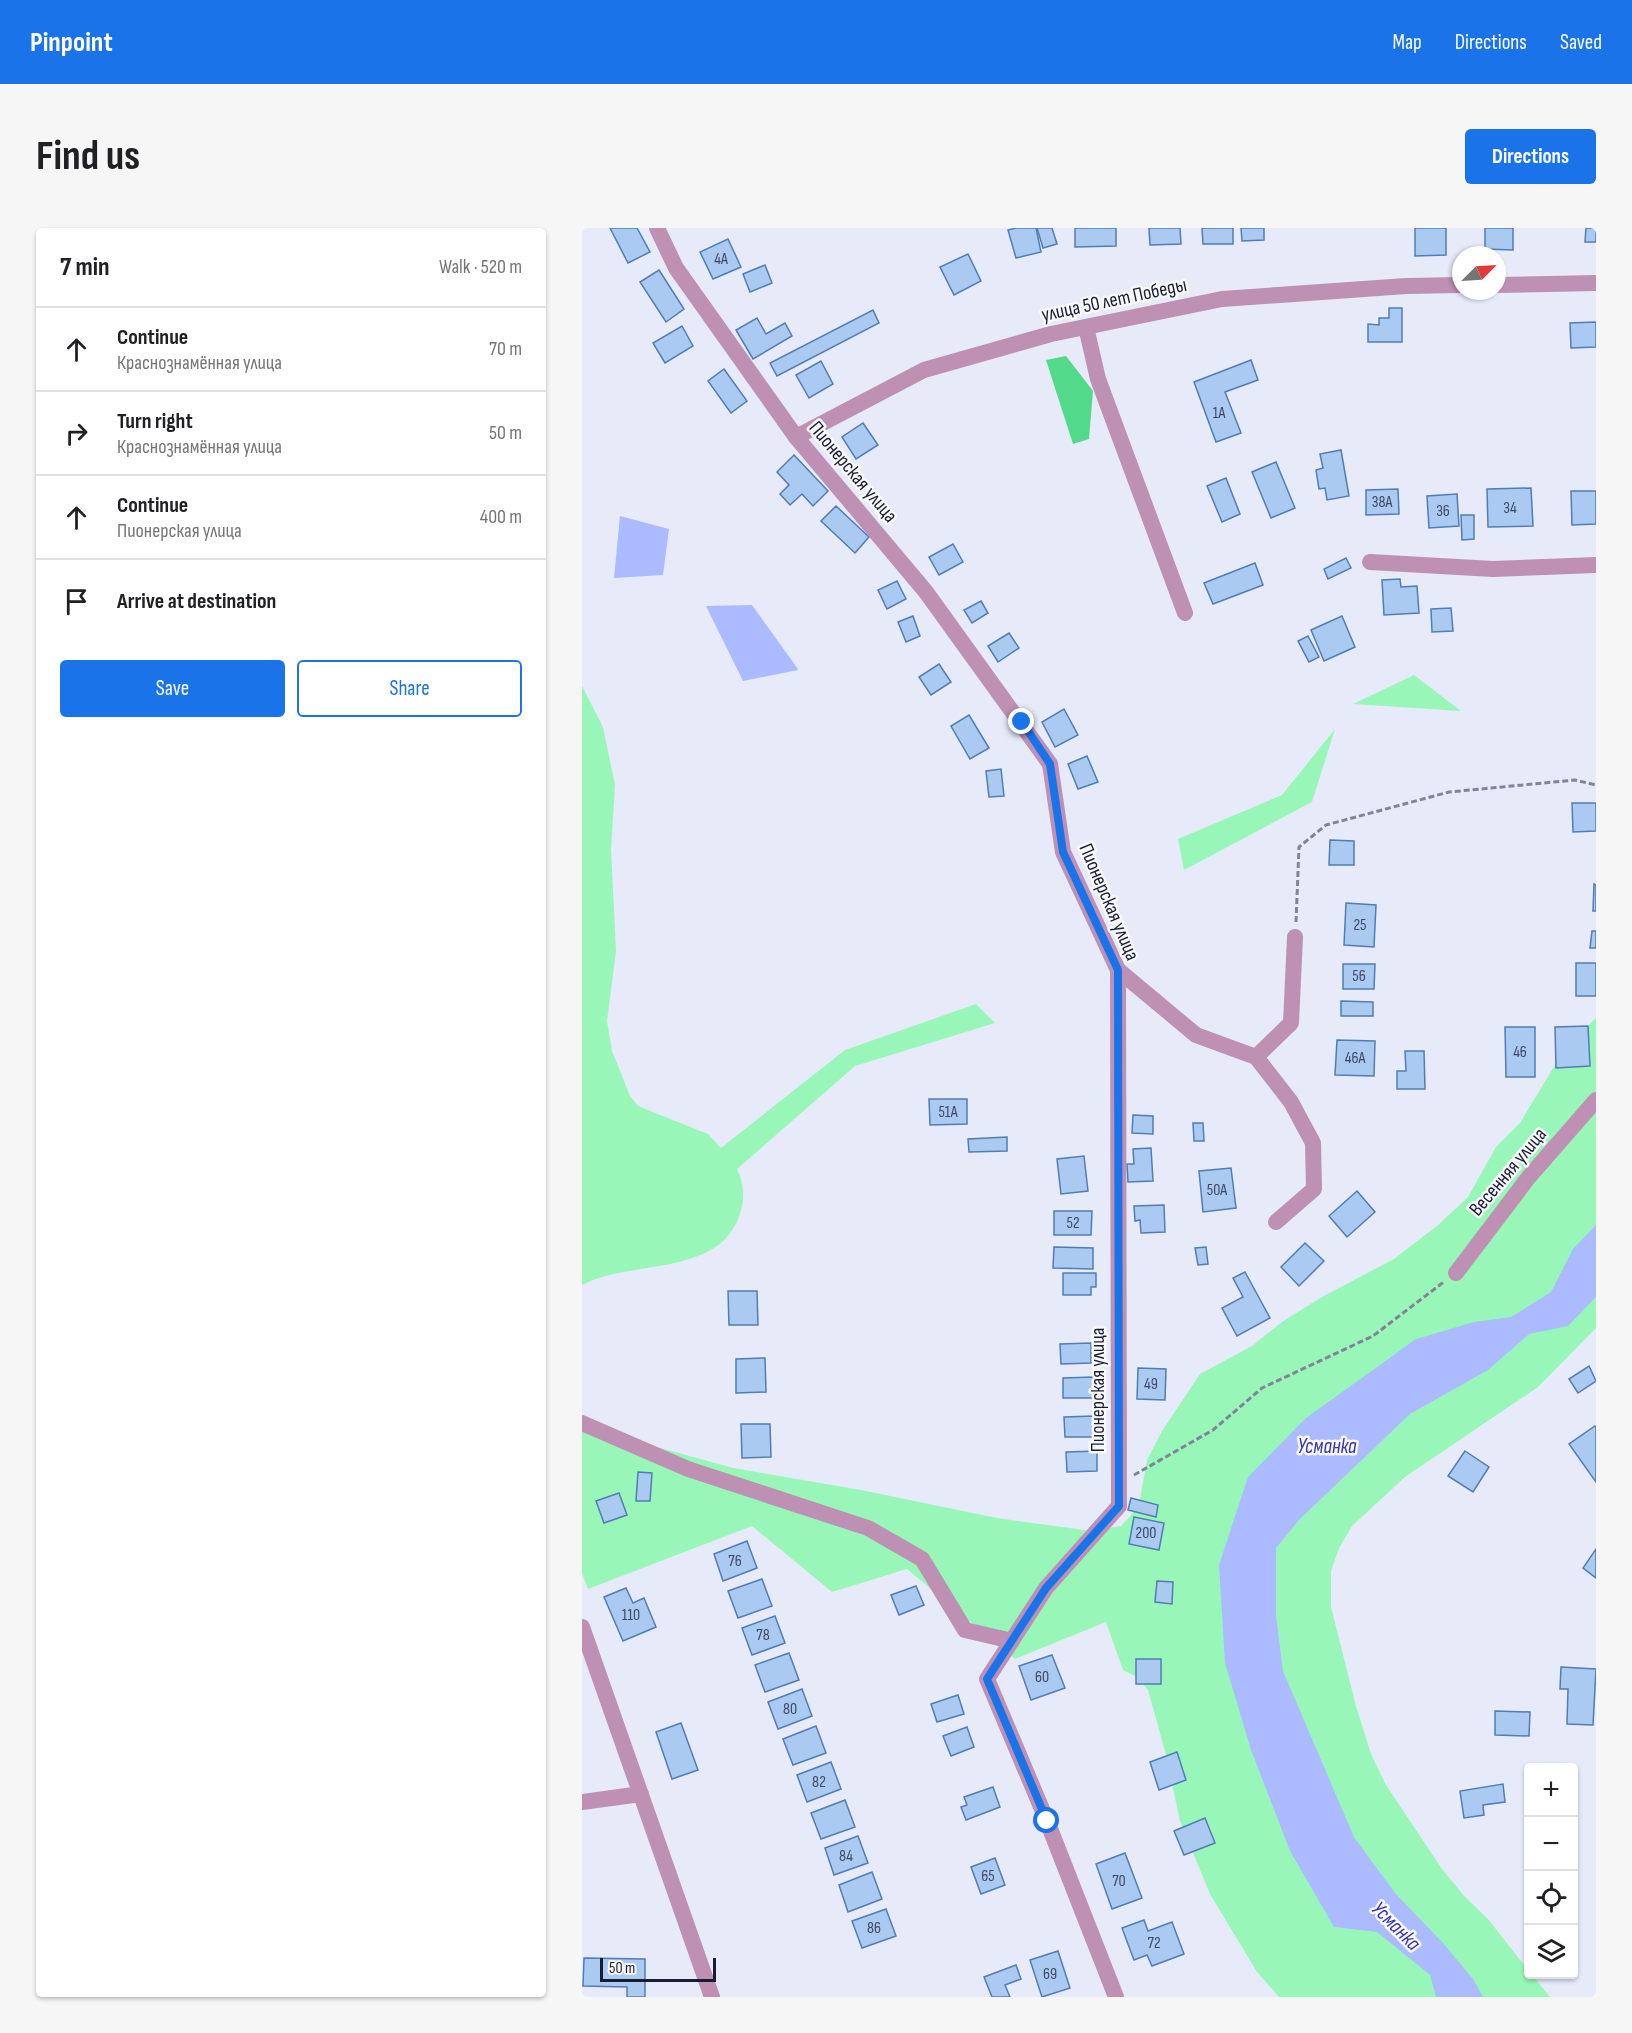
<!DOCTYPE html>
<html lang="en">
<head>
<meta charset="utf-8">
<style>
	:root { --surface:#fff; --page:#f6f6f6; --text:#202124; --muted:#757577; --line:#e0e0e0; --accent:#1a73e8 }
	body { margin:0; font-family:"Sofia Sans Condensed",sans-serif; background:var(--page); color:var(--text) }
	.controls { position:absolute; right:18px; bottom:18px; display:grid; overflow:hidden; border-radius:6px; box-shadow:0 2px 4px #0004 }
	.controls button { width:54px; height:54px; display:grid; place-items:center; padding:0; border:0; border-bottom:2px solid var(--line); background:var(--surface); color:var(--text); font:30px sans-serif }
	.compass { position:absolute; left:870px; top:18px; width:54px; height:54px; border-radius:50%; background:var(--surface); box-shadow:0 2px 4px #0004; rotate:66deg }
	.scale { position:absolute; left:18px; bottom:15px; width:116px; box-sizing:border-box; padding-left:6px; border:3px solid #181d36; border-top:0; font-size:16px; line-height:21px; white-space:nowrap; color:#181d36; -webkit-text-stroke:4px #f8f8f8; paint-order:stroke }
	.stop { position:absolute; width:18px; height:18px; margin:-14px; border:4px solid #1a73e8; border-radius:50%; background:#fff }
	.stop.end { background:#1a73e8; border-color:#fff; box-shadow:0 2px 6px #0008 }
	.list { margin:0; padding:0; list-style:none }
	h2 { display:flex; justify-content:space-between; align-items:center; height:78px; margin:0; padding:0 24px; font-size:26px }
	h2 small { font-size:20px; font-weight:400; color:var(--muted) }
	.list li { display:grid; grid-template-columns:39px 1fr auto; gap:18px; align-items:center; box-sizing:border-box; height:84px; padding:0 24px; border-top:2px solid var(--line) }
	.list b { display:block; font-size:22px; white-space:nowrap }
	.list p { margin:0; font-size:20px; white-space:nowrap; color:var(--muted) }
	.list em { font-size:20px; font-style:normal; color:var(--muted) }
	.actions { display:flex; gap:12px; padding:18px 24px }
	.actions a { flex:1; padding:14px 0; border:2px solid var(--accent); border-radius:6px; text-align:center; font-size:21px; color:var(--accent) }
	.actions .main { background:var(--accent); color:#fff }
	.icon { flex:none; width:33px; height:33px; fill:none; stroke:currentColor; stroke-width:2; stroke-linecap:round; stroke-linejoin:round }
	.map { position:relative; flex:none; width:1014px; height:1769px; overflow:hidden; border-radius:6px }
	header { display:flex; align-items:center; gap:36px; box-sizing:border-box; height:84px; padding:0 30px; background:var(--accent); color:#fff }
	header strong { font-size:28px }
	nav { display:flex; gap:33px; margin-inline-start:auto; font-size:21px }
	.intro { display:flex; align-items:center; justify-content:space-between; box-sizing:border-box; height:144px; padding:0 36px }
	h1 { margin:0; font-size:42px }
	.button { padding:15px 27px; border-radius:6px; background:var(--accent); color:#fff; font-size:21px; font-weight:700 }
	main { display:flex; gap:36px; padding:0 36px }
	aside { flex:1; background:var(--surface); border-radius:6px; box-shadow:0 2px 4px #0004 }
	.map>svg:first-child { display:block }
</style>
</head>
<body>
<header>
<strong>Pinpoint</strong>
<nav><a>Map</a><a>Directions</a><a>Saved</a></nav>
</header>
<div class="intro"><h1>Find us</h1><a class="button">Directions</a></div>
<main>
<aside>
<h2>7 min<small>Walk · 520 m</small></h2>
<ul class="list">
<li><svg class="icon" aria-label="ahead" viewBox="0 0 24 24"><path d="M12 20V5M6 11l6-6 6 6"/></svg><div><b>Continue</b><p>Краснознамённая улица</p></div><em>70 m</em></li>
<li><svg class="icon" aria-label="right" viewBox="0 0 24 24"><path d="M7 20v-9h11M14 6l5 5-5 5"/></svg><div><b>Turn right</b><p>Краснознамённая улица</p></div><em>50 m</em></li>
<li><svg class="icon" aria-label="ahead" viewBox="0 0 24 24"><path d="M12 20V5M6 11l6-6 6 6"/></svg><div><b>Continue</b><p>Пионерская улица</p></div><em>400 m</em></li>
<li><svg class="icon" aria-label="arrive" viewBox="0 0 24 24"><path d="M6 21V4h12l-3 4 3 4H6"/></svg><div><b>Arrive at destination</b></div></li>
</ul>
<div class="actions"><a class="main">Save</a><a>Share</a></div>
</aside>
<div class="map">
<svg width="1014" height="1769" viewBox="0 0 1014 1769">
	<rect width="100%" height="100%" fill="#e7eaf9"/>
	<g fill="#98f7b8">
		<path d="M832 447 879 483 771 476Z"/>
		<path d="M0 458 21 499 33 557 29 621 34 723 25 793 30 823 48 868 56 878 126 906 139 920 263 822 394 776 413 795 273 838 155 941C162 956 163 969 158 986 137 1050 48 1031 0 1057Z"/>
		<path d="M753 501 730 574 602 642 596 611 700 567Z"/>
		<path d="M1014 790V1100L956 1159 823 1249 770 1298 757 1320 749 1343V1379L774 1478 789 1526 804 1557 860 1641 883 1669 906 1691 946 1742V1746L950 1747 968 1769H697L675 1744 628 1666 598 1593 583 1523 566 1462 553 1448 541 1442 524 1394 433 1431 325 1341 250 1364 170 1298 6 1361 0 1345V1190L64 1216 151 1240 279 1262 415 1290 509 1303 539 1298 550 1286 558 1271 565 1232 580 1203 618 1146 670 1118 700 1094 738 1070 812 1031 856 997 886 969 914 919 938 895 982 822Z"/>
	</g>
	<path fill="#52d98a" d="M484 128 511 163 507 211 491 216 464 132Z"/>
	<g fill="#acbbff">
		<path d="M38 288 87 301 81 347 32 350Z"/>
		<path d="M170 377 216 441V442L161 453 124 378Z"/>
		<path d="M1014 997V1069L986 1098 947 1106 906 1142 828 1186 717 1292 694 1320V1387L701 1443 772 1609 813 1665 861 1715 891 1751 901 1769H854L848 1747 795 1704 752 1699 708 1623 669 1522 643 1435 637 1337 666 1249 724 1190 834 1111 892 1094 929 1089 969 1064 991 1021Z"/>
	</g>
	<g fill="#abcaf2" stroke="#517db3" stroke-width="1.5">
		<path d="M28 0H55L68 24 46 35Z"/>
		<path d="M434 0H454L459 24 434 30 426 2Z"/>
		<path d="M455 0H470L475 16 461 20Z"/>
		<path d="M493 0H534V18L493 19Z"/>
		<path d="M567 0H598L599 16 568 17Z"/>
		<path d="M620 0H651V16H621Z"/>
		<path d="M659 0H682V12L660 13Z"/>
		<path d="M833 0H864V27L833 28Z"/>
		<path d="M903 0H931V22L903 21Z"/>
		<path d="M1004 0H1014V14H1003Z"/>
		<path d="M146 11 159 39 131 51 118 24Z"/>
		<path d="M386 26 399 53 372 67 358 39Z"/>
		<path d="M183 37 190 55 168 64 161 46Z"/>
		<path d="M77 42 102 81 84 94 58 54Z"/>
		<path d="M807 80H820V114H786V96L797 97V90H807Z"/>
		<path d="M291 82 297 95 195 148 188 135Z"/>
		<path d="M175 90 184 106 203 95 210 108 171 131 154 102Z"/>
		<path d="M1014 94V119L989 120 988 95Z"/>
		<path d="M100 98 111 118 83 135 71 115Z"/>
		<path d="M669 132 676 152 643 164 659 205 634 214 612 154Z"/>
		<path d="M239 133 251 156 227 170 214 147Z"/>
		<path d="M142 141 165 173 149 185 126 153Z"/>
		<path d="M281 195 296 217 274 231 260 209Z"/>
		<path d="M759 222 767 268 745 272 743 260 737 261 734 242 741 240 738 226Z"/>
		<path d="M212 227 246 263 231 278 220 266 208 277 198 266 207 257 195 244Z"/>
		<path d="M694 234 713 280 689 290 670 244Z"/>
		<path d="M644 250 658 286 640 294 625 258Z"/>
		<path d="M949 260 951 298 906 299 905 261Z"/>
		<path d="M816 261 817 286 784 287V262Z"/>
		<path d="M989 263H1014V296L990 297Z"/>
		<path d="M875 266 877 298 847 300 845 268Z"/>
		<path d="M254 278 287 309 273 325 239 293Z"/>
		<path d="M879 287H892V311L880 312Z"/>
		<path d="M371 316 381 334 357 347 347 329Z"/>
		<path d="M764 330 769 340 746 351 742 341Z"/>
		<path d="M673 335 681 357 631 376 622 355Z"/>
		<path d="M818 351 819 359 835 358 837 385 802 387 800 352Z"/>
		<path d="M315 353 324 371 305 381 296 362Z"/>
		<path d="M399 373 406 385 390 395 382 382Z"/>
		<path d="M869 380 871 403 850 404 849 381Z"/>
		<path d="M331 388 338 408 324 414 316 394Z"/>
		<path d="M760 388 773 419 742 433 729 402Z"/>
		<path d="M427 405 437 420 416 434 406 418Z"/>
		<path d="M726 408 737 429 727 434 716 413Z"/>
		<path d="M357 436 369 454 349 467 337 449Z"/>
		<path d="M482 481 496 507 473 519 460 494Z"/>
		<path d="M387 487 407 520 388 531 369 498Z"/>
		<path d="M505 528 516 554 496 561 486 536Z"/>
		<path d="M419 541 422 568 407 569 404 543Z"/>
		<path d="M990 575H1014V603L991 604Z"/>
		<path d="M748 612 772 613V637H747Z"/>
		<path d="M1012 656 1014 657V683H1011Z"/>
		<path d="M764 675 794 677 792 719 762 717Z"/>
		<path d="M1010 703H1014V720H1008Z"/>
		<rect x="994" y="735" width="20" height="33"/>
		<path d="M761 736H793L792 761H761Z"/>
		<path d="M759 773 791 774V788H759Z"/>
		<path d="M1006 798 1008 838 974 840 973 799Z"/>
		<path d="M923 799H953V849H924Z"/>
		<path d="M755 812 793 813 792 848 753 847Z"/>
		<path d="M823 823H842L843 861H815V843H824Z"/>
		<path d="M347 871H385V896L348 897Z"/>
		<path d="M551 887 571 888V906L550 905Z"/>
		<path d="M611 895H621L622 913H612Z"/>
		<path d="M425 909V923L387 924 386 911Z"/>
		<path d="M569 920 571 953 546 954 545 936H552L551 921Z"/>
		<path d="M502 928 506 963 479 966 475 931Z"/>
		<path d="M649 940 654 980 621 984 617 943Z"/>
		<path d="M775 963 793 984 765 1009 747 988Z"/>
		<path d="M582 977 583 1004 559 1005 558 992 553 993 552 978Z"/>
		<path d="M472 983H510L509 1007H472Z"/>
		<path d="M723 1015 742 1033 717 1058 699 1039Z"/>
		<path d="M472 1019 511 1020V1041L471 1040Z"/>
		<path d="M624 1019 626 1036 616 1037 613 1020Z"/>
		<path d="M663 1044 688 1090 655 1108 640 1080 661 1069 651 1050Z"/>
		<path d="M481 1045H514V1059H509V1067H481Z"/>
		<path d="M146 1063H175L176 1097H147Z"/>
		<path d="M509 1115V1135L479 1136 478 1116Z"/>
		<path d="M183 1130 184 1164 154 1165V1131Z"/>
		<path d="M1007 1138 1014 1153 996 1165 987 1151Z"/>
		<path d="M556 1140 584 1141 583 1172 555 1171Z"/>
		<path d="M511 1149V1170H481V1150Z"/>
		<path d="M512 1188 513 1209H483L482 1189Z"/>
		<path d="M159 1196H188L189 1229 160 1230Z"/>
		<path d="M1013 1198 1014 1199V1254L987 1216Z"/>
		<path d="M515 1223V1243L485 1244 484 1224Z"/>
		<path d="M883 1223 907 1239 891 1264 866 1248Z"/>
		<path d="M56 1244 70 1245 68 1273H54Z"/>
		<path d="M37 1265 45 1287 22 1295 14 1273Z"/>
		<path d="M549 1270 576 1277 574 1289 546 1282Z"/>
		<path d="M552 1289 582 1295 577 1322 547 1316Z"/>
		<path d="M165 1313 175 1340 141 1353 132 1326Z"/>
		<path d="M1014 1321V1350L1001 1340Z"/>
		<path d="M180 1351 190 1378 156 1390 146 1363Z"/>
		<path d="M575 1353 591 1354 590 1376 573 1374Z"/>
		<path d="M334 1358 342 1377 317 1387 309 1367Z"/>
		<path d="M44 1360 51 1375 62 1370 74 1399 41 1413 22 1369Z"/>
		<path d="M193 1388 203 1415 170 1427 160 1400Z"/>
		<path d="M207 1425 217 1452 183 1464 173 1437Z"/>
		<path d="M470 1427 483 1460 449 1472 437 1438Z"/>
		<rect x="554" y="1431" width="25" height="25"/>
		<path d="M979 1439 1014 1441 1011 1497 985 1496 986 1461H978Z"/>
		<path d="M220 1461 230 1488 196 1501 186 1474Z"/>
		<path d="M376 1467 382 1486 355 1494 349 1476Z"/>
		<path d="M913 1483 948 1484 947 1508 913 1507Z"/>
		<path d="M99 1495 116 1542 90 1551 74 1504Z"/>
		<path d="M234 1498 244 1525 211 1537 201 1511Z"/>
		<path d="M385 1499 392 1519 369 1528 361 1508Z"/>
		<path d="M595 1524 604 1552 577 1562 568 1534Z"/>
		<path d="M249 1534 259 1561 225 1574 215 1547Z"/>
		<path d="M921 1556 923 1574 901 1577 902 1587 882 1590 878 1563Z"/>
		<path d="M411 1559 418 1579 384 1592 379 1579 385 1577 382 1569Z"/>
		<path d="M263 1572 273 1599 239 1611 229 1585Z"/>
		<path d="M623 1590 633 1615 602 1627 592 1603Z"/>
		<path d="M276 1608 286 1635 252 1647 243 1620Z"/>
		<path d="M543 1625 560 1670 530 1681 514 1636Z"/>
		<path d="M413 1630 423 1657 399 1666 389 1639Z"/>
		<path d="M290 1644 300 1671 266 1684 257 1657Z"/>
		<path d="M304 1681 314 1708 280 1720 270 1693Z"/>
		<path d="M562 1692 566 1703 590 1694 602 1726 570 1738 565 1727 552 1732 540 1700Z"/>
		<path d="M476 1723 488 1760 460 1769 448 1732Z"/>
		<path d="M2 1730 63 1731V1769H45V1759L1 1758Z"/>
		<path d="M434 1737 439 1751 423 1757 428 1769H410L402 1749Z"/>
	</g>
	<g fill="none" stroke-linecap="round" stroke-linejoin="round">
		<g stroke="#808498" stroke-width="3" stroke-dasharray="6 3" stroke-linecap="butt">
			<path d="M714 694 717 619 744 597 867 564 993 552 1014 557"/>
			<path d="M552 1247 631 1202 680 1160 791 1108 863 1053"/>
		</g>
		<g stroke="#be90b4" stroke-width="16">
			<path d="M75 0 94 40 214 209 344 364 468 536 481 624 536 742 537 1278 464 1360 405 1451 465 1593 534 1769"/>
			<path d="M915 57 1014 55"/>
			<path d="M504 99 516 151 603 385"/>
			<path d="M214 209 342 142 469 106 640 71 824 58 879 57"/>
			<path d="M788 334 911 341 1014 337"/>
			<path d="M536 742 614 807 674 829 709 874 731 915 732 961 694 994"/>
			<path d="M674 829 709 795 713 709"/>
			<path d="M874 1045 946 950 1014 872"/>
			<path d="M0 1195 106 1241 286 1300 340 1331 383 1402 430 1413"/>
			<path d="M0 1399 130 1769"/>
			<path d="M0 1574 59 1566"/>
		</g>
	</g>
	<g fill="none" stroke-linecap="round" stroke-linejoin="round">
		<path stroke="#1a73e8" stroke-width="8" d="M440 494 468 536 481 624 536 742 537 1278 464 1360 405 1451 465 1593"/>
	</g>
	<g text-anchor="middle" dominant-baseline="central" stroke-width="5" stroke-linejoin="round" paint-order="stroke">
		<g font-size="16" fill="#3d4865">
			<text x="139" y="31">4А</text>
			<text x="637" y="185">1А</text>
			<text x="800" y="274">38А</text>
			<text x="928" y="280">34</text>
			<text x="861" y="283">36</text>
			<text x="778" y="697">25</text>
			<text x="777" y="748">56</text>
			<text x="938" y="824">46</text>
			<text x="773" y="830">46А</text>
			<text x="366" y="884">51А</text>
			<text x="635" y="962">50А</text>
			<text x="491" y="995">52</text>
			<text x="569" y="1156">49</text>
			<text x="564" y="1305">200</text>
			<text x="153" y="1333">76</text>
			<text x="49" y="1387">110</text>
			<text x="181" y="1407">78</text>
			<text x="460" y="1449">60</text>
			<text x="208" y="1481">80</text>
			<text x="237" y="1554">82</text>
			<text x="264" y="1628">84</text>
			<text x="406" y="1648">65</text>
			<text x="537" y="1653">70</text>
			<text x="292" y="1700">86</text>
			<text x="572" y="1715">72</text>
			<text x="468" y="1746">69</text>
		</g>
		<g font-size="20" fill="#181d36" stroke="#f8f8f8">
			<text transform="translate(532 72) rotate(-12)">улица 50 лет Победы</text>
			<text transform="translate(271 244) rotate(50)">Пионерская улица</text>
			<text transform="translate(527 674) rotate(67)">Пионерская улица</text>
			<text transform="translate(926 944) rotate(-50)">Весенняя улица</text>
			<text transform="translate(516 1162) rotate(-90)">Пионерская улица</text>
		</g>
		<g font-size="21" font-style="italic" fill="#3333b1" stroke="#f8f8f8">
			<text x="745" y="1218">Усманка</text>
			<text transform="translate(814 1698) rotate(45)">Усманка</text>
		</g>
	</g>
</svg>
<div class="controls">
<button>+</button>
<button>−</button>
<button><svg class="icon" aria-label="locate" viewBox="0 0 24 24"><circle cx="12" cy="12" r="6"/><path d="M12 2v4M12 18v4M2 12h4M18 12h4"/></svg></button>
<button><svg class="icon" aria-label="layers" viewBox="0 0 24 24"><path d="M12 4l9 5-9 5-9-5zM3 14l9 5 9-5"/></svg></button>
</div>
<svg class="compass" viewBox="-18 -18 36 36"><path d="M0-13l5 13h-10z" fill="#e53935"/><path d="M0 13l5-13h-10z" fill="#757577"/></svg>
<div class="scale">50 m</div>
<div class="stop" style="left:465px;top:1593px"></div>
<div class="stop end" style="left:440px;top:494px"></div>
</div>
</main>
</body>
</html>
